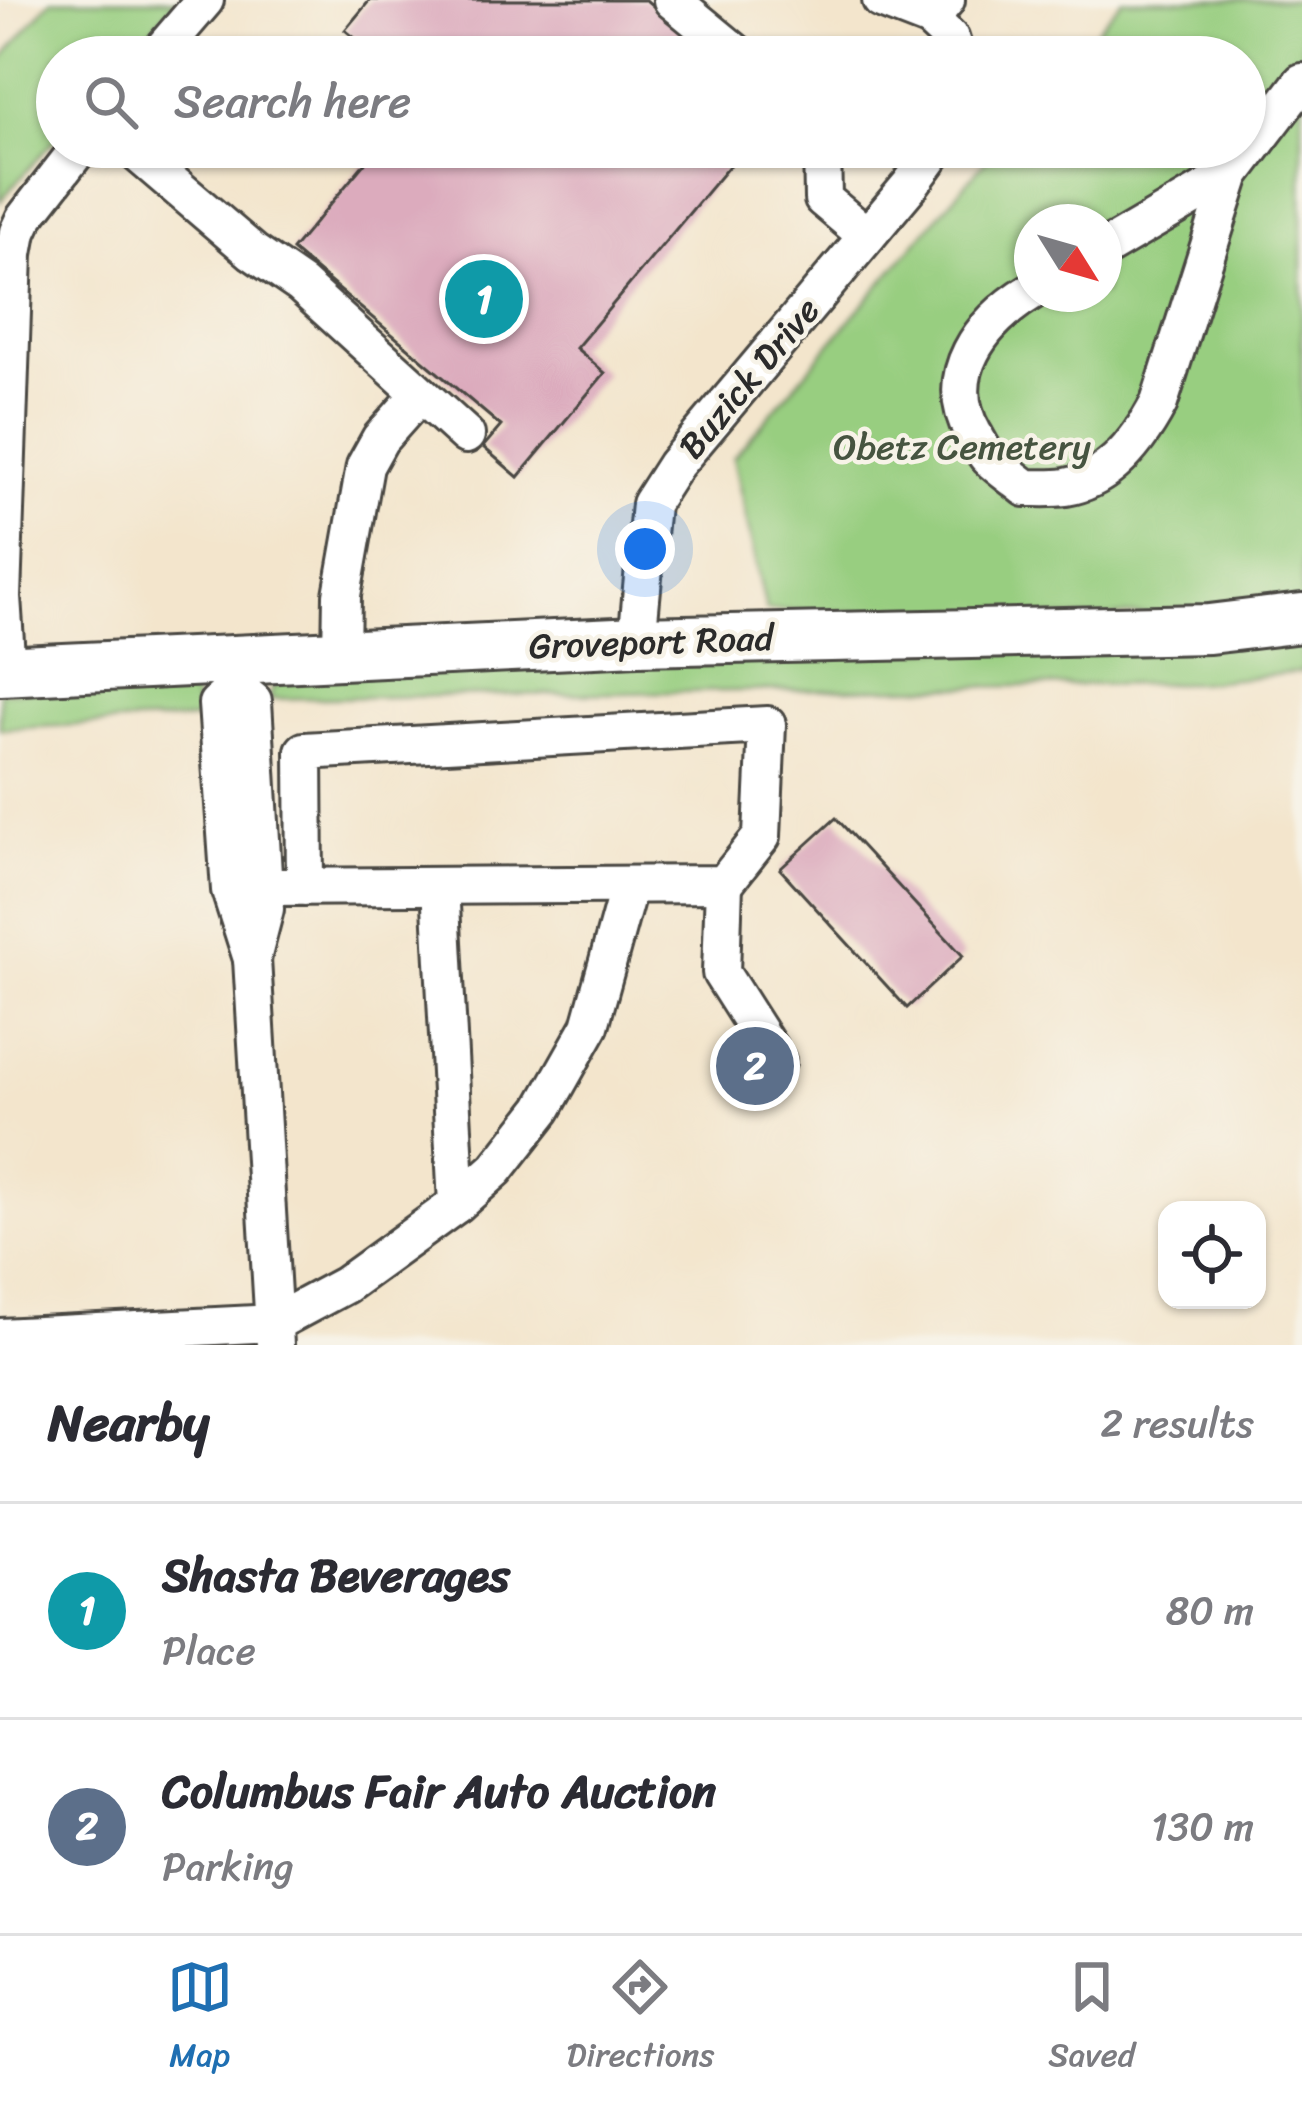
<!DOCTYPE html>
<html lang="en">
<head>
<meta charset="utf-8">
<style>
	:root { --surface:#fff; --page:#f7f7f7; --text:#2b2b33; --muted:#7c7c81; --line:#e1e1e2; --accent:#1f6fb2 }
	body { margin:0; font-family:Sriracha,sans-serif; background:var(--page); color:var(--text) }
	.controls { position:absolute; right:36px; bottom:36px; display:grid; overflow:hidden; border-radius:24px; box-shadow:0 3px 9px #0004 }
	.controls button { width:108px; height:108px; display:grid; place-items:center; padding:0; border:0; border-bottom:3px solid var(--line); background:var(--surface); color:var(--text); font:60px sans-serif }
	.compass { position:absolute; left:1014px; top:204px; width:108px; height:108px; border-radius:50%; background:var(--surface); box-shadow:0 3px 9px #0004; rotate:127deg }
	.you { position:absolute; left:645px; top:549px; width:42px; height:42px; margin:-30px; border:9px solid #fff; border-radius:50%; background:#1a73e8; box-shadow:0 0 0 18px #1a73e833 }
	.badge { display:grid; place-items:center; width:78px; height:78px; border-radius:50%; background:var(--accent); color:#fff; font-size:39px; font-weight:700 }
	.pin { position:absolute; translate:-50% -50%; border:6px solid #fff; box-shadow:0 3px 12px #0006 }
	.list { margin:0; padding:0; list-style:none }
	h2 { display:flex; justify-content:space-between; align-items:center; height:156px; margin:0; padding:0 48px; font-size:51px }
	h2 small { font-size:39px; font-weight:400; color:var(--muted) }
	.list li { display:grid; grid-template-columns:78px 1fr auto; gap:36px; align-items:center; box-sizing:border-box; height:216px; padding:0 48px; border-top:3px solid var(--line) }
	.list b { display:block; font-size:45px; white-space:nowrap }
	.list p { margin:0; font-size:39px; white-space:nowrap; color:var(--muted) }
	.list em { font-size:39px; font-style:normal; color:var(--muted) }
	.icon { flex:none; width:66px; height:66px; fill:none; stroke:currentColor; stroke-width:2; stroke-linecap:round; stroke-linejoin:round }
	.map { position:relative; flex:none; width:1302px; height:1345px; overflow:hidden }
	.search { position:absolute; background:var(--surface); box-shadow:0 3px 9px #0004; left:36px; right:36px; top:36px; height:132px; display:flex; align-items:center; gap:30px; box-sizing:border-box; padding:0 42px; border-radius:66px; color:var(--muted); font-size:45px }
	.sheet { height:588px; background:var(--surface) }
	nav { display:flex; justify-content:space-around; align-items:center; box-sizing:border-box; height:168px; border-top:3px solid var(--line); background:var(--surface); font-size:33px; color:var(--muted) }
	nav a { display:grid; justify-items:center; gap:6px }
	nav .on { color:var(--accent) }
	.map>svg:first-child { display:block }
</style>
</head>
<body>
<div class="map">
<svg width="1302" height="1345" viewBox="0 0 1302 1345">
	<rect width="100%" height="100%" fill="#f7f3e8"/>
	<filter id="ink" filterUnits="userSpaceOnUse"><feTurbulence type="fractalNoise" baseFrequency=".00833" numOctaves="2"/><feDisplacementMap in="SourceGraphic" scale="24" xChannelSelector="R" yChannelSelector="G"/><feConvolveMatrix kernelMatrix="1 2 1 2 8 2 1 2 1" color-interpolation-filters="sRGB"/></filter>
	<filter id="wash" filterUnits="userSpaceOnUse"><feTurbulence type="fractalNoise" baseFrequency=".004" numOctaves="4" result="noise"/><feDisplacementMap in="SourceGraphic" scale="48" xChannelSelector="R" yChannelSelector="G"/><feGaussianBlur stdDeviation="2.7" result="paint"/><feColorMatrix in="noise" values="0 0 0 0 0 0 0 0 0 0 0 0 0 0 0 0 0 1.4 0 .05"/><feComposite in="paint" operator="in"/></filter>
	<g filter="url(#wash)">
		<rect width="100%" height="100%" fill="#f3e5cc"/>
		<g fill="#98ce80" stroke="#627c56" stroke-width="3" fill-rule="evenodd">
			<path d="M51 0H177L127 57H57V137L0 201V61Z"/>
			<path d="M1122 0H1302V602L1087 618 766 610 733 458 997 147H1245V57H1074ZM1032 222H1104V294H1032Z"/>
			<path d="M1302 634V672L1198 683 270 699 272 688 293 677Z"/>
			<path d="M176 682 193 691 198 719 0 729V692Z"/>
		</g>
		<g id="blocks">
			<g fill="#dcabbd">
				<path d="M370 0H646L714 57H378L345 30Z"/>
				<path d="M378 147H745L576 348 605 373 518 477 483 447 501 426 292 250Z"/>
				<path d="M836 818 963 956 907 1008 780 869Z"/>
			</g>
		</g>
	</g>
	<g filter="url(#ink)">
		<use href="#blocks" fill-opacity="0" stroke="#494743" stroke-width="3"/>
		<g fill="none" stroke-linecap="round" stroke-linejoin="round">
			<defs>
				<g id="minor">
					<path d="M672 0 741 57"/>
					<path d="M881 0 930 19"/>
					<path d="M946 0 930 19 950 38 956 57"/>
					<path d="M156 57 205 0"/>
					<path d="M130 147 253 252 301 285 466 435"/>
					<path d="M822 147 823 199 867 236"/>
					<path d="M1104 249 1232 174"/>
					<path d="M1032 291C981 322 940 375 973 433 978 441 982 451 989 458 1000 469 1014 478 1026 488 1039 488 1053 489 1066 487 1110 480 1140 439 1159 403L1232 174 1302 82"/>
					<path d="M637 641 650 504 675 465 910 185 938 147"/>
					<path d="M341 654 342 595 365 466 380 439 420 394"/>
					<path d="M235 659 236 687 253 701 265 909 252 959 230 890 217 704 236 687"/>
					<path d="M7 671 2 597 14 254 18 232 24 219 80 147"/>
					<path d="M724 884 721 973 777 1061"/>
					<path d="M440 886 457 1204"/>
					<path d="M264 887 724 884 762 836 767 725 304 751 305 887"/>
					<path d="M252 959 275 1345"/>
					<path d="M0 1337 274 1323 345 1285 457 1204 496 1169 543 1109 590 1026 629 885"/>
				</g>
				<path id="major" d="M0 671 637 641 1209 629 1302 618"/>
			</defs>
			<use href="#minor" stroke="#494743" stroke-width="42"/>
			<use href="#major" stroke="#494743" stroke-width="54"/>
			<use href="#minor" stroke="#fff" stroke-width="36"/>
			<use href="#major" stroke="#fff" stroke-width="48"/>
		</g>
	</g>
	<g text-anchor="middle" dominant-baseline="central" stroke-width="9" stroke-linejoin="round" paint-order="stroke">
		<g font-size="36" fill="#2b2b2b" stroke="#f7f3e8">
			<text transform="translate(749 378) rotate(-50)">Buzick Drive</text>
			<text transform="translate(651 642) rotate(-2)">Groveport Road</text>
		</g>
		<g font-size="36" fill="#465440" stroke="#f7f3e8">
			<text x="962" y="447">Obetz Cemetery</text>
		</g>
	</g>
</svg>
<div class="controls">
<button><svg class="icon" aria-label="locate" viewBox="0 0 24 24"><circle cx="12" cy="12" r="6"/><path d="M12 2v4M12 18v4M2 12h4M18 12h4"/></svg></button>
</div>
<svg class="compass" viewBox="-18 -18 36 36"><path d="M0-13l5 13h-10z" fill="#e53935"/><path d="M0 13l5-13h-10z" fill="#7c7c81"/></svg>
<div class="you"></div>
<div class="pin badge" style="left:484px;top:299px;background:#0f9aa8">1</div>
<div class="pin badge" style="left:755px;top:1066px;background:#5c6f8a">2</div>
<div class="search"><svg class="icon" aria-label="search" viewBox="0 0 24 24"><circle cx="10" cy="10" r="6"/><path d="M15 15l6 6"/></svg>Search here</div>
</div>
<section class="sheet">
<h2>Nearby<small>2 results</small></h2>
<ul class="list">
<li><span class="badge" style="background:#0f9aa8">1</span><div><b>Shasta Beverages</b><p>Place</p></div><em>80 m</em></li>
<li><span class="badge" style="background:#5c6f8a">2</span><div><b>Columbus Fair Auto Auction</b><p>Parking</p></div><em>130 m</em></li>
</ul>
</section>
<nav>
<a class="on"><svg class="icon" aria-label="map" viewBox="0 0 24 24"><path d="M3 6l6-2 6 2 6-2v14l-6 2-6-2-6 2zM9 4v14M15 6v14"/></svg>Map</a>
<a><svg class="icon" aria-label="directions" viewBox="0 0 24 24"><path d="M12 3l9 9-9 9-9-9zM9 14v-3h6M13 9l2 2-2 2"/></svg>Directions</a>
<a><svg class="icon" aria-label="saved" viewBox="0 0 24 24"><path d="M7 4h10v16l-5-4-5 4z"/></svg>Saved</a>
</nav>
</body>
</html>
